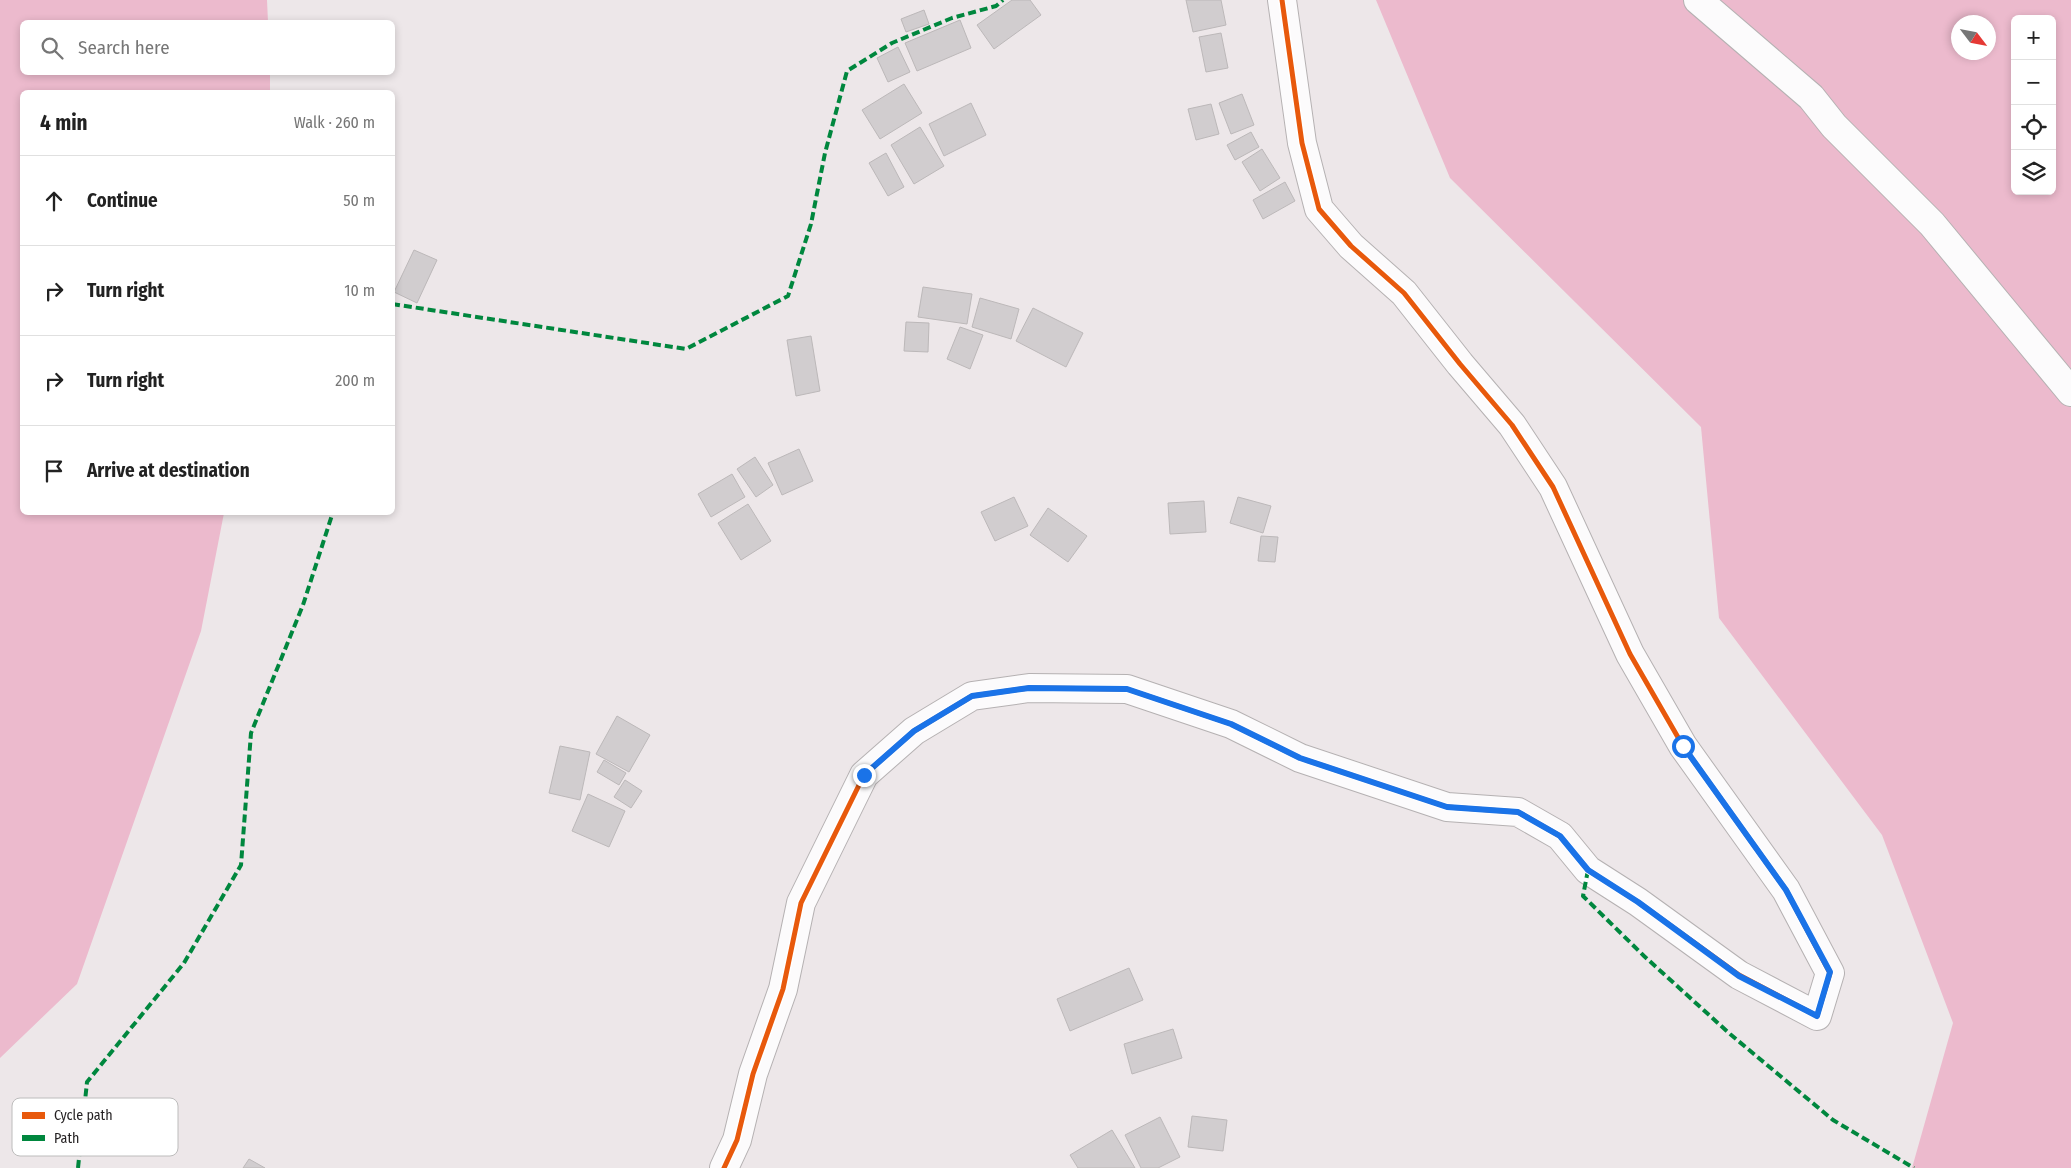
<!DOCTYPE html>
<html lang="en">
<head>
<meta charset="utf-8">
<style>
	:root { --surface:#fff; --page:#f2f2f2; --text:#222; --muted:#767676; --line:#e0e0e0 }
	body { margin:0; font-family:"Fira Sans Condensed",sans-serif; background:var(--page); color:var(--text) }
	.controls { position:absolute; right:15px; top:15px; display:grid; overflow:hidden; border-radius:8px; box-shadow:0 2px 8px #0003 }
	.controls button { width:45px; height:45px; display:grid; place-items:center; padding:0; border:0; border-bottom:1px solid var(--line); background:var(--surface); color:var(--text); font:25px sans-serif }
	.compass { position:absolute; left:1951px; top:15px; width:45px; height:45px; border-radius:50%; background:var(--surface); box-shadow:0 2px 8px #0003; rotate:122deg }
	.stop { position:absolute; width:15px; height:15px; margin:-11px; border:4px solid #1a73e8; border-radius:50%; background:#fff }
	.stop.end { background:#1a73e8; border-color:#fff; box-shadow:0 1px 5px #0008 }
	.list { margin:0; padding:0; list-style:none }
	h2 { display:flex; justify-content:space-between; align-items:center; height:65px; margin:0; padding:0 20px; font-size:21px }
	h2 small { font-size:16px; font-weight:400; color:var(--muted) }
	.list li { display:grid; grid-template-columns:32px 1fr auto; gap:15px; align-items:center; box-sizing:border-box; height:90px; padding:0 20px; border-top:1px solid var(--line) }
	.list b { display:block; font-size:19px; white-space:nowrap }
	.list em { font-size:16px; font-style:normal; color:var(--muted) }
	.icon { flex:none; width:28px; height:28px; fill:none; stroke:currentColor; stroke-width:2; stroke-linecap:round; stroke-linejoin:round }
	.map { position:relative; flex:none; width:2071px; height:1168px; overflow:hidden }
	.search { position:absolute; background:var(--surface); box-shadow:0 2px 8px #0003; left:20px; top:20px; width:375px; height:55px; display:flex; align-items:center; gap:12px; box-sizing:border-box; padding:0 18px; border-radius:8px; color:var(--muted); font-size:19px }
	.panel { position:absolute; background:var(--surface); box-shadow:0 2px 8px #0003; left:20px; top:90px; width:375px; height:425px; border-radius:8px }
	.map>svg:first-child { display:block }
</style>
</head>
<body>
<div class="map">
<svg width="2071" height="1168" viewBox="0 0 2071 1168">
	<rect width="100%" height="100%" fill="#ede7e9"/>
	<g fill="#ecbacd" fill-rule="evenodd">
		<path d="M0 0H267L268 22H22V72L270 73V92H22V512L224 513 201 631 77 984 0 1058Z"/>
		<path d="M1376 0H2071V1168H1912L1953 1023 1882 835 1719 618 1701 427 1450 178ZM2015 19H2052V191H2015ZM1958 22H1988V52H1958Z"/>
	</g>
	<g fill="#d1cdcf" stroke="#bcb8b9">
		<path d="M1012 0H1030L1041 15 994 49 977 25Z"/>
		<path d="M1186 0H1221L1226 25 1193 32Z"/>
		<path d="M924 10 929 24 906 32 901 19Z"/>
		<path d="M960 20 971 48 917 71 905 43Z"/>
		<path d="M1221 33 1228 68 1206 72 1199 37Z"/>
		<path d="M898 47 910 72 888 82 877 58Z"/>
		<path d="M904 84 922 113 880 139 862 110Z"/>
		<path d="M1242 94 1254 125 1231 134 1219 103Z"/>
		<path d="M971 103 986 135 944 156 929 124Z"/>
		<path d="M1211 104 1219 134 1196 140 1188 109Z"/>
		<path d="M920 127 944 166 914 184 891 145Z"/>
		<path d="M1251 132 1259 147 1235 160 1227 145Z"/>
		<path d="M1262 149 1280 178 1260 191 1242 162Z"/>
		<path d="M886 153 904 187 888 196 869 163Z"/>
		<path d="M1285 182 1295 201 1263 219 1253 200Z"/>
		<path d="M414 250 437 260 417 303 394 292Z"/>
		<path d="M923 287 972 294 967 324 918 317Z"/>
		<path d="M980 298 1019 309 1011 339 972 327Z"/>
		<path d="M1033 308 1083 333 1066 367 1016 341Z"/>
		<path d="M906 322 929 323 928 352 904 351Z"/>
		<path d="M960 327 983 335 970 369 947 359Z"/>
		<path d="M811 336 820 391 796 396 787 340Z"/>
		<path d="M799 449 813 481 782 495 768 463Z"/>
		<path d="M755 457 773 485 756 497 737 469Z"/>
		<path d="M732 474 745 497 711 517 698 494Z"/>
		<path d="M1014 497 1028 526 995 541 981 512Z"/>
		<path d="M1238 497 1271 506 1263 533 1230 523Z"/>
		<path d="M1204 501 1206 532 1170 534 1168 503Z"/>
		<path d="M748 504 771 541 741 560 718 523Z"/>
		<path d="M1048 508 1087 536 1068 562 1030 535Z"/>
		<path d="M1261 536 1278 537 1275 562 1258 561Z"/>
		<path d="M617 716 650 735 629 772 596 754Z"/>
		<path d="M560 746 590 752 580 800 549 793Z"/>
		<path d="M604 760 626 773 619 785 597 772Z"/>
		<path d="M625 780 642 791 631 808 614 797Z"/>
		<path d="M588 794 625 811 609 847 572 831Z"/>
		<path d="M1129 968 1143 1000 1070 1031 1057 999Z"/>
		<path d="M1173 1029 1182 1058 1132 1074 1124 1044Z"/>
		<path d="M1192 1116 1227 1120 1223 1151 1188 1147Z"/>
		<path d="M1160 1117 1180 1157 1158 1168H1141L1125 1135Z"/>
		<path d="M1112 1130 1135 1168H1078L1070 1155Z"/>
		<path d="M249 1159 265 1168H243Z"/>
	</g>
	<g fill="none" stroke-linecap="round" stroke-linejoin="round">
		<defs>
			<g id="minor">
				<path d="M1698 0 1811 97 1834 126 1932 224 2071 392"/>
				<path d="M724 1168 737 1140 753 1074 783 989 801 903 864 775 914 731 972 696 1029 688 1127 689 1231 724 1300 758 1447 807 1518 812 1560 836 1588 870 1638 902 1739 975 1817 1016 1830 973 1786 890 1683 746 1630 654 1553 487 1512 425 1460 364 1404 293 1351 246 1319 209 1302 143 1282 0"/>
			</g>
		</defs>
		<use href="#minor" stroke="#b5b1b2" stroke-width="30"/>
		<use href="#minor" stroke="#fcfbfc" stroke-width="28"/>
		<g stroke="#00873e" stroke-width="4" stroke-dasharray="8 4" stroke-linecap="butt">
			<path d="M392 304 686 349 788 296 811 224 825 153 847 71 892 43 952 18 996 6 1003 0"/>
			<path d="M1588 870 1583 896 1644 956 1730 1034 1833 1120 1914 1168"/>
			<path d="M78 1168 87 1082 184 963 241 865 251 733 303 605 333 512"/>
		</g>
		<defs>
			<path id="cycleway" d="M724 1168 737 1140 753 1074 783 989 801 903 864 775 914 731 972 696 1029 688 1127 689 1231 724 1300 758 1447 807 1518 812 1560 836 1588 870 1638 902 1739 975 1817 1016 1830 973 1786 890 1683 746 1630 654 1553 487 1512 425 1460 364 1404 293 1351 246 1319 209 1302 143 1282 0"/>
		</defs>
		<use href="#cycleway" stroke="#fff" stroke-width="8"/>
		<use href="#cycleway" stroke="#e8590c" stroke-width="5"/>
	</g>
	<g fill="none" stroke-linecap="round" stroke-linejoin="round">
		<path stroke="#1a73e8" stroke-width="6" d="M864 775 914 731 972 696 1029 688 1127 689 1231 724 1300 758 1447 807 1518 812 1560 836 1588 870 1638 902 1739 976 1817 1016 1830 972 1786 890 1683 746"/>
	</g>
	<rect x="12" y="1098" width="166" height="58" rx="8" fill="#fff" stroke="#bdbcbc" stroke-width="1"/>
	<rect x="22" y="1112" width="23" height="7" fill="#e8590c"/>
	<rect x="22" y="1135" width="23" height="6" fill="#00873e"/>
	<g font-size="14" fill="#221f20">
		<text x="54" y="1120">Cycle path</text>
		<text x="54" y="1143">Path</text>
	</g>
</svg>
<div class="controls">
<button>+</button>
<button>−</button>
<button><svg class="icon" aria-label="locate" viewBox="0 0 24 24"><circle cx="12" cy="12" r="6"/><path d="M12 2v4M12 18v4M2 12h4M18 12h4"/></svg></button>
<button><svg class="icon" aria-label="layers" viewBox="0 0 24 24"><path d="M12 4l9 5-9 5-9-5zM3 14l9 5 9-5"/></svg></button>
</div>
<svg class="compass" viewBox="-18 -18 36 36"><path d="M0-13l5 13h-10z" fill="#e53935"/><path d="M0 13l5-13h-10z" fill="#767676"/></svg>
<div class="stop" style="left:1683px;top:746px"></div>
<div class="stop end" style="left:864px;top:775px"></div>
<div class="search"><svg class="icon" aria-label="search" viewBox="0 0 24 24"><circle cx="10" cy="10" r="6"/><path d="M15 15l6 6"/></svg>Search here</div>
<section class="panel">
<h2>4 min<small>Walk · 260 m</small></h2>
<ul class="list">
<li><svg class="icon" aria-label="ahead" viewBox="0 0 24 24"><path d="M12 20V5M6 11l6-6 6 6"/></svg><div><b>Continue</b></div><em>50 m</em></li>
<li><svg class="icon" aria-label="right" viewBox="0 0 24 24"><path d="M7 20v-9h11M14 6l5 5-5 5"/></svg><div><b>Turn right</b></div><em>10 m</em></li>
<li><svg class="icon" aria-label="right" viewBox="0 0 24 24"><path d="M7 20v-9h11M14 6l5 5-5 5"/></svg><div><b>Turn right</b></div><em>200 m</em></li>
<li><svg class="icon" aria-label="arrive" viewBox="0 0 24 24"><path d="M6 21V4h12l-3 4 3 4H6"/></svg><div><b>Arrive at destination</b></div></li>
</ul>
</section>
</div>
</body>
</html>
